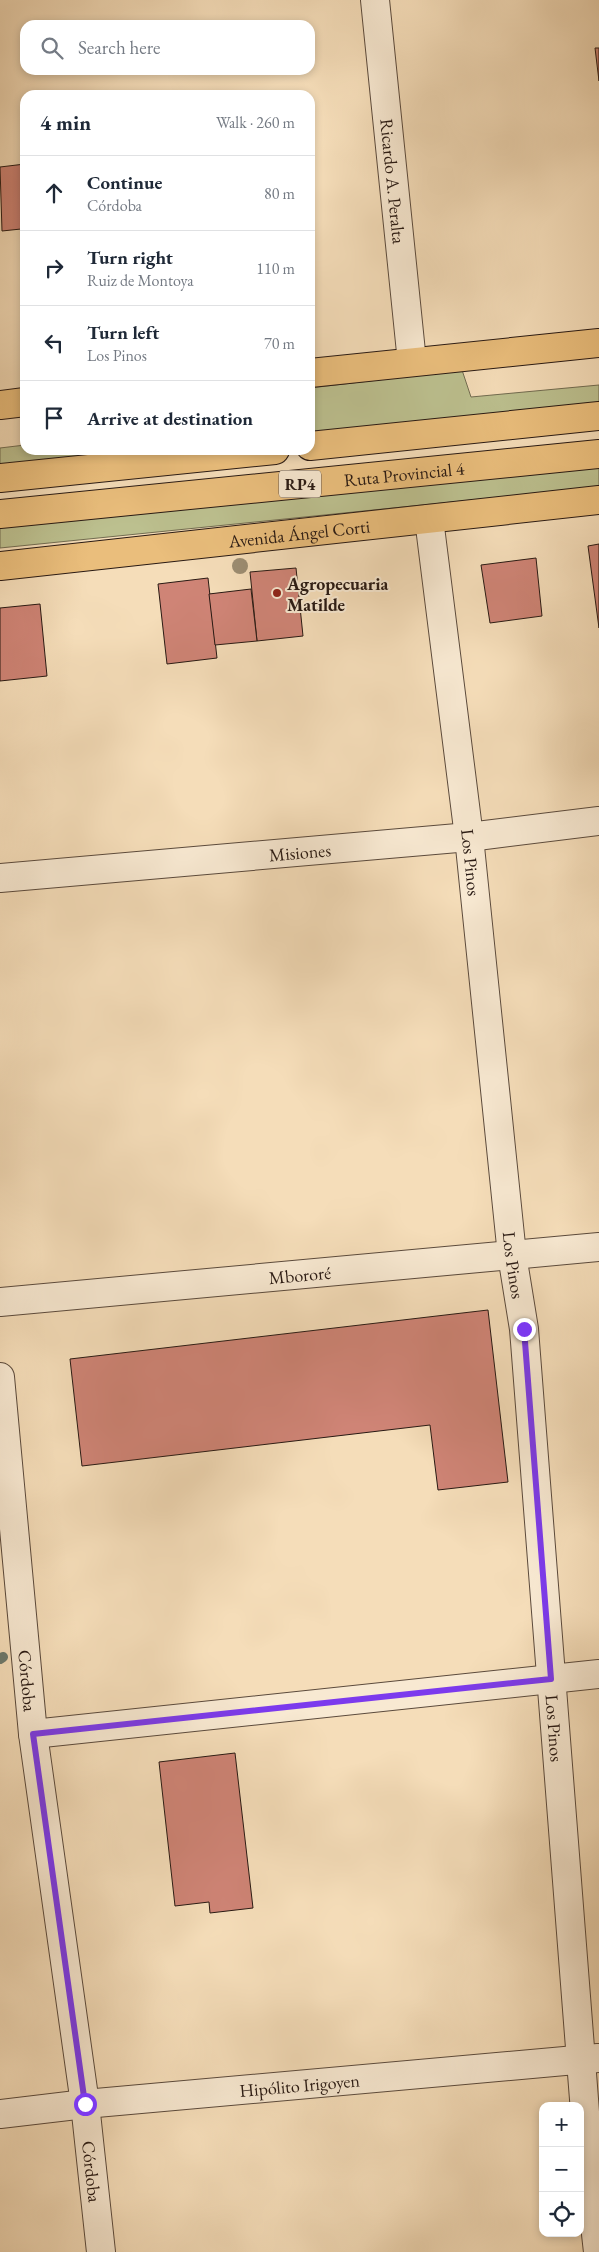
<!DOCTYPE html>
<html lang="en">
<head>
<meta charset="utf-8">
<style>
	:root { --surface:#fff; --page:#f6f6f7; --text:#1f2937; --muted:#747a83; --line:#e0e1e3 }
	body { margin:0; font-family:"EB Garamond",serif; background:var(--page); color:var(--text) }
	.controls { position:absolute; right:15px; bottom:15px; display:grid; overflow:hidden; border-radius:10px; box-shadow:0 2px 8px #0003 }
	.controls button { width:45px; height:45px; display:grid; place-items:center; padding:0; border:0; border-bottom:1px solid var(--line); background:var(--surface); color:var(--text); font:25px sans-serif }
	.stop { position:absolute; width:15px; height:15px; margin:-11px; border:4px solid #7c3aed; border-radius:50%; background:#fff }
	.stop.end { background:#7c3aed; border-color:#fff; box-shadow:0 1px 5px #0008 }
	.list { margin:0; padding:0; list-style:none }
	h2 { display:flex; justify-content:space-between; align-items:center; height:65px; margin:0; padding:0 20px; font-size:21px }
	h2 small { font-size:16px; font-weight:400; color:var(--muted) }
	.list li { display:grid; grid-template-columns:32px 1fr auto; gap:15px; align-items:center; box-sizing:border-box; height:75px; padding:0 20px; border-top:1px solid var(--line) }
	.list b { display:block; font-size:19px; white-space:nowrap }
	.list p { margin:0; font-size:16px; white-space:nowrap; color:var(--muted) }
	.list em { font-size:16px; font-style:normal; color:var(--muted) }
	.icon { flex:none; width:28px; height:28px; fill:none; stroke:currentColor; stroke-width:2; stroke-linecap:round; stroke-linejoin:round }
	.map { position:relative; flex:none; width:599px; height:2252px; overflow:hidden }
	.search { position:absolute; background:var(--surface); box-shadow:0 2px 8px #0003; left:20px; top:20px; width:295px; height:55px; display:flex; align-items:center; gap:12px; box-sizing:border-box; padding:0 18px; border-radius:15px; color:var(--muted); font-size:19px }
	.panel { position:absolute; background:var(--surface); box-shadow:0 2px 8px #0003; left:20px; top:90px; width:295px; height:365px; border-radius:15px }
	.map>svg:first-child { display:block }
</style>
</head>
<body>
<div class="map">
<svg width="599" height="2252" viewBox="0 0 599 2252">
	<rect width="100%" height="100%" fill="#f5ddb9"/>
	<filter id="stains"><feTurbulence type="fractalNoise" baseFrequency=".004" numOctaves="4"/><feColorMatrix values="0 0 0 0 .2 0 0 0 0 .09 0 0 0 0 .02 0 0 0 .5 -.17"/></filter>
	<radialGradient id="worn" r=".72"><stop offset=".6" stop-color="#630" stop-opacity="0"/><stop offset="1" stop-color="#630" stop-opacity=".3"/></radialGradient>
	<g fill="#bcc08f" stroke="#726c51">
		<path d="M462 370 471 397 599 385V407L310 437V388Z"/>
		<path d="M25 445V450H189L0 470V448Z"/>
		<path d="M599 466V487L0 548V527Z"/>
	</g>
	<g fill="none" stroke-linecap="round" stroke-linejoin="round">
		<path stroke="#6e7b6f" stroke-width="10" d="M0 1659 3 1657"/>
	</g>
	<g fill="#cf8476" stroke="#281913">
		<path d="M595 48H599V81Z"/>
		<path d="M25 164V264H24L21 229 2 231 0 167Z"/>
		<path d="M599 544V628L588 546Z"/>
		<path d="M536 558 542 616 490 623 481 565Z"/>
		<path d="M296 568 303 636 257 641 250 572Z"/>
		<path d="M208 578 217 658 167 664 158 584Z"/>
		<path d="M251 589 257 641 215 645 209 594Z"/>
		<path d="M40 604 47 676 0 681V608Z"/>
		<path d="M488 1310 508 1482 438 1490 430 1425 82 1466 70 1359Z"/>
		<path d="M235 1753 253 1908 210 1913 209 1902 175 1906 159 1762Z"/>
	</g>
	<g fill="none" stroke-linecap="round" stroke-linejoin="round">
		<defs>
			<g id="minor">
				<path id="s1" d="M375 0 412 362"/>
				<path id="s2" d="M429 519 469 837 512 1255 524 1329 591 2189 598 2252"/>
				<path id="s3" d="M0 878 469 837 599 821"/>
				<path id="s4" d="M0 1302 599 1247"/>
				<path id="s5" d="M0 1377 33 1734 85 2104 101 2252"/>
				<path d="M33 1734 599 1674"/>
				<path id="s6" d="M0 2114 85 2104 598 2058"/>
			</g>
			<g id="major">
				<path d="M310 373 599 343"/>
				<path d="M0 405 25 402"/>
				<path d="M310 446 599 416"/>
				<path d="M0 478 275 450"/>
				<path id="s7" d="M0 514 599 454"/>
				<path id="s8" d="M0 566 599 500"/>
			</g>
		</defs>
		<use href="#minor" stroke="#5b4a3c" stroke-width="30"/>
		<use href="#major" stroke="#281913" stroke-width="30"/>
		<use href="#minor" stroke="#f8e9d2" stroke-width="28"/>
		<use href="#major" stroke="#eabe7c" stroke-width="28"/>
	</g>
	<circle fill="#9c8d72" cx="240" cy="566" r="8"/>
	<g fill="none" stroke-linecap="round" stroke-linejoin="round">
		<path stroke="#7c3aed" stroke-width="6" d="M85 2104 33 1734 551 1679 524 1329"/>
	</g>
	<circle fill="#8f2418" stroke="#f8e9d2" stroke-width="2" cx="277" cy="593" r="5"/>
	<g text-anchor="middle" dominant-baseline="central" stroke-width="4" stroke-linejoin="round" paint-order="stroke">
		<rect fill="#f8e9d2" stroke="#66574c" stroke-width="1" x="279" y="470.5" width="42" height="27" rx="4"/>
		<g font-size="16" font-weight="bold" fill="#281913">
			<text x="300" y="484">RP4</text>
		</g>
		<g font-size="18" fill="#281913" stroke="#f8e9d2">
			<text stroke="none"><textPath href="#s1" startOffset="182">Ricardo A. Peralta</textPath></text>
			<text stroke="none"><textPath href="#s7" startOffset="406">Ruta Provincial 4</textPath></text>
			<text stroke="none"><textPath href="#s8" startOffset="301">Avenida Ángel Corti</textPath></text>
			<text stroke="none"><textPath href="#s3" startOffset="301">Misiones</textPath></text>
			<text stroke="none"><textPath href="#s2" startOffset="346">Los Pinos</textPath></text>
			<text stroke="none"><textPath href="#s2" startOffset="751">Los Pinos</textPath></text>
			<text stroke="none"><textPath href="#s4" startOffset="301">Mbororé</textPath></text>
			<text stroke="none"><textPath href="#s5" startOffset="305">Córdoba</textPath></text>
			<text stroke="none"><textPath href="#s2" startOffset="1216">Los Pinos</textPath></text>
			<text stroke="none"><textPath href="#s6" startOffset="301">Hipólito Irigoyen</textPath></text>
			<text stroke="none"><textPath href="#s5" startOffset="800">Córdoba</textPath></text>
		</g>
		<g font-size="18" font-weight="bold" fill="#281913" stroke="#f8e9d2" text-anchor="start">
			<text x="287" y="583">Agropecuaria<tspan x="287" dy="21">Matilde</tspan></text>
		</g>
	</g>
	<rect width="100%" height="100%" filter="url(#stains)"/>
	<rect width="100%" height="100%" fill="url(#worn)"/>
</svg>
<div class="controls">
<button>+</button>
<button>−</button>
<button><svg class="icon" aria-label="locate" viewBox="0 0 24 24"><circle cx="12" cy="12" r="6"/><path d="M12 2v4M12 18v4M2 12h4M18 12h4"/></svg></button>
</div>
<div class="stop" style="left:85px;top:2104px"></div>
<div class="stop end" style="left:524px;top:1329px"></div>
<div class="search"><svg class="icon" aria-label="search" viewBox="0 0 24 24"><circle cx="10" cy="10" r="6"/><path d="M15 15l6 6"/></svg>Search here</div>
<section class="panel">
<h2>4 min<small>Walk · 260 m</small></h2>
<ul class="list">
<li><svg class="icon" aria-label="ahead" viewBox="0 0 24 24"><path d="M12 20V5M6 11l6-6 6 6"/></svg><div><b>Continue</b><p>Córdoba</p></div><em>80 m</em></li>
<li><svg class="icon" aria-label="right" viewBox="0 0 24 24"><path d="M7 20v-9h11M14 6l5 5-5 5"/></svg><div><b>Turn right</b><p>Ruiz de Montoya</p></div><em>110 m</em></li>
<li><svg class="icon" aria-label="left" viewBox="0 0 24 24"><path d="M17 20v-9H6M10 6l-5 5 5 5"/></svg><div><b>Turn left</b><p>Los Pinos</p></div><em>70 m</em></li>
<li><svg class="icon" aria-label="arrive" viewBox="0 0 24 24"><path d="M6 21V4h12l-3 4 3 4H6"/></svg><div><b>Arrive at destination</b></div></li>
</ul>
</section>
</div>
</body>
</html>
